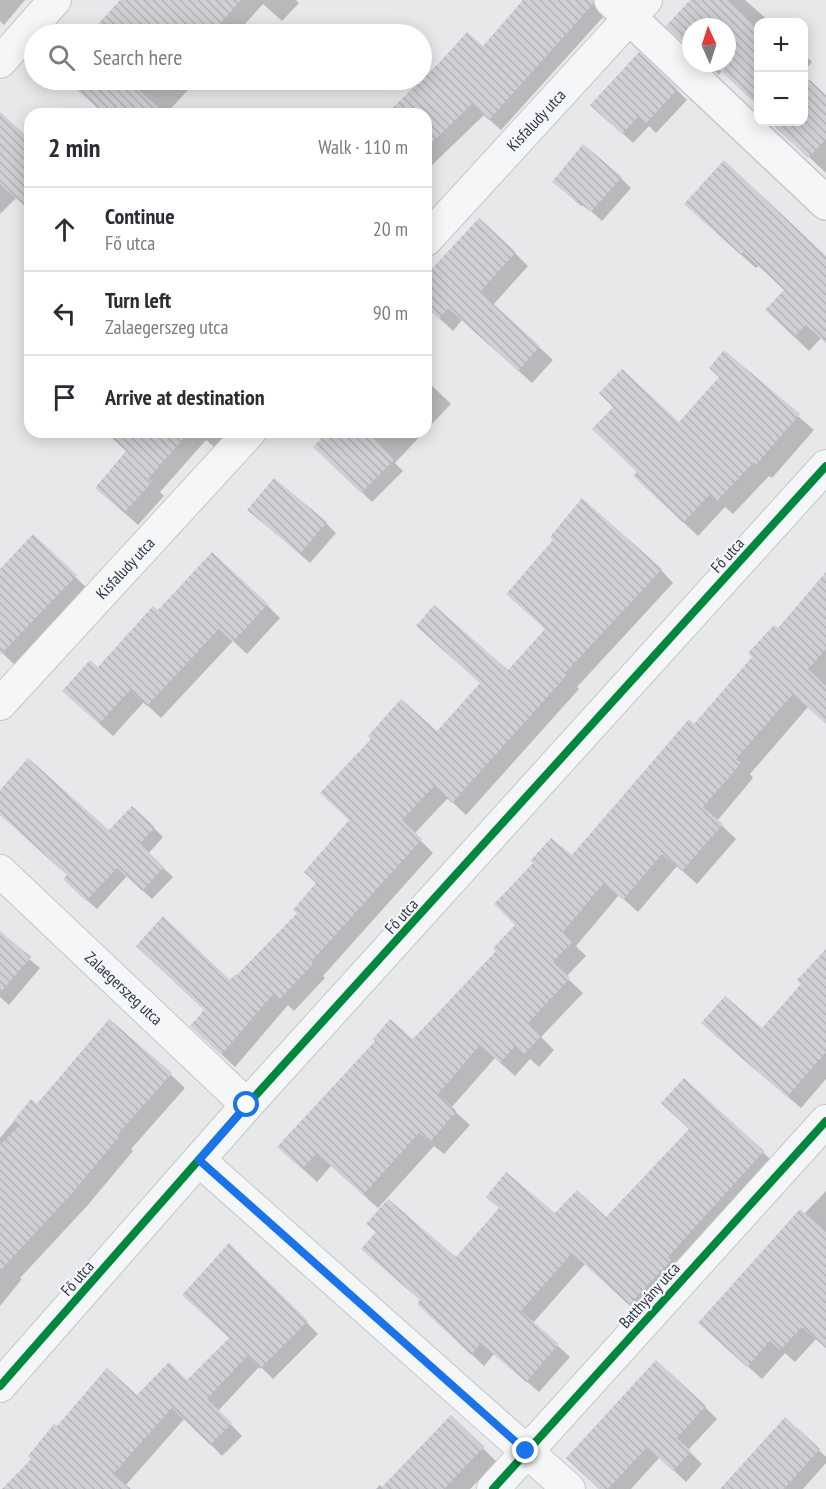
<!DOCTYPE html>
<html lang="en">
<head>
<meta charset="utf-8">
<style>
	:root { --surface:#fff; --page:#f2f2f3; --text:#2b2b33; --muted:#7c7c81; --line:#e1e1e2 }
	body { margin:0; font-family:"PT Sans Narrow",sans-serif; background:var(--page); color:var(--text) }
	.controls { position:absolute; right:18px; top:18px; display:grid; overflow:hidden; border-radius:12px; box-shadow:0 3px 15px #0003 }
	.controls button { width:54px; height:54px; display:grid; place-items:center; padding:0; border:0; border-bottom:2px solid var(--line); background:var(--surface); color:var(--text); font:30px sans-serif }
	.compass { position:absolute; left:682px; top:18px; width:54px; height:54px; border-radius:50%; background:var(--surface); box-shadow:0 3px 15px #0003; rotate:357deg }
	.stop { position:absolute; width:18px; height:18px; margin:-14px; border:4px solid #1a73e8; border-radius:50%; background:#fff }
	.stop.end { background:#1a73e8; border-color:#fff; box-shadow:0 2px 6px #0008 }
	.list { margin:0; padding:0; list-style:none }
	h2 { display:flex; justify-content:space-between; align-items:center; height:78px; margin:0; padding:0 24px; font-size:26px }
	h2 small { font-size:20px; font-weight:400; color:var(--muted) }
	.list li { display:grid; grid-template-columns:39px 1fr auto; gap:18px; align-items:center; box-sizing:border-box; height:84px; padding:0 24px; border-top:2px solid var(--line) }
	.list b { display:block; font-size:22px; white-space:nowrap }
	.list p { margin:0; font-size:20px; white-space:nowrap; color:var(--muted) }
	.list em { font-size:20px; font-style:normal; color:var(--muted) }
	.icon { flex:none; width:33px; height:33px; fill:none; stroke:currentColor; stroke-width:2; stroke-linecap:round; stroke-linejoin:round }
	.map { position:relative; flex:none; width:826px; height:1489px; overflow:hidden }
	.search { position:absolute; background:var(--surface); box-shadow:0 3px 15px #0003; left:24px; top:24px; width:408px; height:66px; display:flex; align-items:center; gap:15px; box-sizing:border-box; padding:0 21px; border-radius:33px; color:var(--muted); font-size:22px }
	.panel { position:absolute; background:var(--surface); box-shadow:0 3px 15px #0003; left:24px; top:108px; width:408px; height:330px; border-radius:18px }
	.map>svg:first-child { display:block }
</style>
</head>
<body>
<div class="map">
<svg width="826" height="1489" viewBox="0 0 826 1489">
	<defs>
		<pattern id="building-back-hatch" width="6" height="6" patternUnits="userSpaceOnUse" patternTransform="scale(1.5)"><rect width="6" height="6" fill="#ced0d3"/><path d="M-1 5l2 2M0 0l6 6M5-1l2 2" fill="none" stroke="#b1b3b6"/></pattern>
	</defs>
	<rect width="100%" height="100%" fill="#e6e8ea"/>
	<g fill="#0003">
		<path d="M0 0H25L4 25 0 21Z"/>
		<path d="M121 0H296L299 3 282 21 263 4 236 34H91Z"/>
		<path d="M525 0H591L604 13V16L501 130 484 115 426 171V114H388L483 48Z"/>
		<path d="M692 0H745L770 22H758V106L722 71 719 75 706 63H727V27L668 26Z"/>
		<path d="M804 54 812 62 804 71Z"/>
		<path d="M804 76 826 97V173L772 122H804Z"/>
		<path d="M66 80H197L166 114H105Z"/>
		<path d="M677 90 687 100 656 133 649 126 633 143 603 115Z"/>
		<path d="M0 114 30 141V210L16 198 0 214Z"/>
		<path d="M621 178 631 188 602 221 583 204 581 206 554 182Z"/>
		<path d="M701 219 826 257V343L821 338 809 351 782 325 786 290 759 265 756 268Z"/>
		<path d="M515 253 528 266 493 305 553 360 532 383 462 320 453 331 426 306V278Z"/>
		<path d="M724 352 814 430 772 478 769 476 733 514 725 507 698 536 650 491 679 424 720 377Z"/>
		<path d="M426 380 451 404 426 430Z"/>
		<path d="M123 432H228L214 447 206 440 160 492 164 496 138 525 110 500 128 452Z"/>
		<path d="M330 432H424L395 463 403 471 372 502 315 447Z"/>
		<path d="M249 510 326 523 336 533 310 563Z"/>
		<path d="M33 536 90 591 17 667 0 651V571Z"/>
		<path d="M661 570 673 583 577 687 579 689 466 815 448 798 414 834 433 853 323 976 325 978 294 1011 288 1005 235 1067 205 1039 230 982 299 914 437 733 508 672 546 630 508 594Z"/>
		<path d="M826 574V723L808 707 750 774 753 778 717 821 736 839 697 884 677 866 638 912 619 895 576 946 586 956 566 977 583 993 541 1037 554 1050 539 1067 530 1059 515 1076 495 1058 451 1108 470 1125 444 1154 434 1146 378 1208 331 1166 317 1182 293 1160 414 1041 498 951 572 857 694 726Z"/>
		<path d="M267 605 280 618 247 654 233 641 161 718 144 702 113 736 77 704 98 670 158 612Z"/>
		<path d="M0 792 110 832 154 828 163 837 148 854 173 877 152 899 127 876 97 909 74 889 69 875 0 814Z"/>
		<path d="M0 935 40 968 9 1005 0 997Z"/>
		<path d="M826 952V1079L801 1108 716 1036 762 1030 803 984Z"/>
		<path d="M170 1074 185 1088 131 1149 133 1151 87 1206 20 1278 22 1279 0 1306V1138L31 1101 37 1106Z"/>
		<path d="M763 1152 775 1164 642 1316 585 1264 533 1323 570 1357 539 1392 494 1354 484 1366 431 1316 456 1259 555 1216 606 1219Z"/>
		<path d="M826 1191V1348L816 1339 795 1362 785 1353 762 1379 714 1336 804 1214Z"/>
		<path d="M229 1245 318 1334 273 1379 260 1366 218 1411 242 1436 222 1456 185 1418 125 1486 128 1489H4L33 1459 57 1428 137 1397 187 1382 231 1339Z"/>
		<path d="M705 1407 717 1419 688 1450 702 1464 686 1482 660 1457 631 1489H600L580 1470Z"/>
		<path d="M451 1417 497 1462 470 1489H376L380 1485 383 1488Z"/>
		<path d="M786 1419 826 1457V1463L803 1489H736Z"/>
	</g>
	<g fill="url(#building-back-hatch)">
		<path d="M120 0H241L211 34H89Z"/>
		<path d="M523 0H593V4L489 120 472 104 426 148V114H386L439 63 467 32 483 46Z"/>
		<path d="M690 0H727L759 30V107L712 63H727V27H691V50L666 26Z"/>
		<path d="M639 52 678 89 645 124 638 117 622 134 590 105Z"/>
		<path d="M65 80H127L166 114H105Z"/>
		<path d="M810 80 826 95V139L808 158 770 122H804V86Z"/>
		<path d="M0 112 30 139V211L0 184Z"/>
		<path d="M583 144 622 177 591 212 552 182Z"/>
		<path d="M724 160 826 256V343L806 325 794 337 765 310 784 290 743 252 741 255 684 204Z"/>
		<path d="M479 218 516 252 480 292 540 346 518 371 448 308 439 319 426 307V275Z"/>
		<path d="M724 350 800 414 756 465 754 462 717 501 710 494 683 523 633 476 637 472 592 429 613 407 599 393 622 369 679 422 719 377 709 368Z"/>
		<path d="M105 432H189L148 479 152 482 124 513 95 488 126 451Z"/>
		<path d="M327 432H367L394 460 361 493 313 447Z"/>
		<path d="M274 478 327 522 300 554 247 510Z"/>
		<path d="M582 498 662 569 565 673 567 675 452 803 434 786 402 820 422 839 311 962 313 964 280 999 274 993 221 1055 190 1026 204 1010 136 946 163 916 230 980 235 974 236 976 297 913 293 910 316 883 304 872 349 820 320 793 371 739 368 736 401 699 437 731 480 683 416 626 434 605 508 670 545 629 506 594 553 540 550 537Z"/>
		<path d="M33 534 77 575 0 655V569Z"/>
		<path d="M212 552 268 604 233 642 219 629 147 706 130 690 99 724 62 691 90 660 98 667 153 606 158 610Z"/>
		<path d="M826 572V649L808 669 826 686V724L793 694 736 759 741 763 703 807 723 824 682 871 662 854 623 900 604 883 563 932 573 941 553 962 570 978 528 1023 541 1036 524 1054 515 1046 500 1063 480 1045 438 1094 457 1111 430 1142 419 1133 363 1195 317 1153 302 1169 277 1147 375 1041 373 1039 390 1019 413 1039 496 951 493 948 515 925 494 904 533 863 530 861 551 838 572 855 689 719 694 724 752 657 748 653 774 625 778 628Z"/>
		<path d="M28 758 109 830 132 806 155 827 140 844 164 867 142 891 117 868 86 901 63 879 67 875 0 815V790Z"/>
		<path d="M0 931 31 957 0 993Z"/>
		<path d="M826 949V1052L787 1097 701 1023 725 996 762 1028 801 984 797 980Z"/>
		<path d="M109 1019 172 1073 118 1134 120 1136 73 1192 0 1271V1145L20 1125 14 1120 31 1099 37 1104Z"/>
		<path d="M684 1078 764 1151 668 1257 671 1260 629 1305 572 1253 521 1311 559 1344 526 1382 481 1343 471 1355 417 1304 420 1300 361 1249 376 1232 366 1224 388 1199 456 1257 499 1208 486 1197 506 1172 555 1213 577 1190 606 1217 689 1129 661 1103Z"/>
		<path d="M800 1209 826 1232V1348L802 1327 780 1350 770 1341 747 1367 698 1323Z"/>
		<path d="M229 1243 308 1321 260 1369 247 1356 207 1399 232 1423 210 1445 172 1408 113 1474 131 1489H2L31 1459 28 1456 54 1424 57 1426 107 1368 137 1395 169 1362 187 1380 229 1338 182 1295Z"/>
		<path d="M656 1360 706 1406 677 1438 691 1451 673 1471 647 1447 608 1489H599L566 1458Z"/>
		<path d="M451 1415 484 1447 444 1489H380Z"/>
		<path d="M785 1417 820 1449 784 1489H720Z"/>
	</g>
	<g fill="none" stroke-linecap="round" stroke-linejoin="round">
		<defs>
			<g id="minor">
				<path d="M0 62 55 0"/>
				<path d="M426 240 646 0"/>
				<path d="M0 704 250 432"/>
				<path d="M0 871 247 1105"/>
				<path d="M199 1160 569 1489"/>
				<path d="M0 1386 247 1105 826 466"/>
				<path d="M493 1489 826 1121"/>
			</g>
			<path id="tertiary" d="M611 0 826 203"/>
		</defs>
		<use href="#minor" stroke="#c4c6c8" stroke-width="34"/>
		<use href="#tertiary" stroke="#c4c6c8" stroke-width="36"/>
		<use href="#minor" stroke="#f5f6f7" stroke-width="32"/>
		<use href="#tertiary" stroke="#f5f6f7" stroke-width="33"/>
		<defs>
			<g id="cycleway">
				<path d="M0 1386 247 1105 826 466"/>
				<path d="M493 1489 826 1121"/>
			</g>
		</defs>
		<use href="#cycleway" stroke="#f4f6f9" stroke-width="11"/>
		<use href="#cycleway" stroke="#00873e" stroke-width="8"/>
	</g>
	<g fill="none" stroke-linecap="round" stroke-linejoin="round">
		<path stroke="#1a73e8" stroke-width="8" d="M247 1105 199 1160 526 1451"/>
	</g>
	<g text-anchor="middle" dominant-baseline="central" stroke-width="4.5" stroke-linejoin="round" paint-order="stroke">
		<g font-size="16" fill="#2b3445" stroke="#f4f6f9">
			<text transform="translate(536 120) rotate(-47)">Kisfaludy utca</text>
			<text transform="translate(727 555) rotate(-48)">Fő utca</text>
			<text transform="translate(125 568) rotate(-47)">Kisfaludy utca</text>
			<text transform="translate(401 916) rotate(-48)">Fő utca</text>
			<text transform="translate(124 988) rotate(43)">Zalaegerszeg utca</text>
			<text transform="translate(77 1278) rotate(-49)">Fő utca</text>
			<text transform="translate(649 1295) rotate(-48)">Batthyány utca</text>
		</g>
	</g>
</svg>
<div class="controls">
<button>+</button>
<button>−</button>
</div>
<svg class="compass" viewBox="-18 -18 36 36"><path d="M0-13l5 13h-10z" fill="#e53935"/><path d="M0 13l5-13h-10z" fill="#7c7c81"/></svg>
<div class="stop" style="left:247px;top:1105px"></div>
<div class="stop end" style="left:526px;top:1451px"></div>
<div class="search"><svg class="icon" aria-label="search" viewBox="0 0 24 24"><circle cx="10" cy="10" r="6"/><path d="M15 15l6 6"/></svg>Search here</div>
<section class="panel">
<h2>2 min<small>Walk · 110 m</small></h2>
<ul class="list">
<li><svg class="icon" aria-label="ahead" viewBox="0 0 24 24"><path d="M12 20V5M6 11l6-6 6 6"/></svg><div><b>Continue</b><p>Fő utca</p></div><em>20 m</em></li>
<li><svg class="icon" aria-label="left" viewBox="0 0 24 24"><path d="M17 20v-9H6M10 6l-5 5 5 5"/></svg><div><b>Turn left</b><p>Zalaegerszeg utca</p></div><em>90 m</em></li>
<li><svg class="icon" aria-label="arrive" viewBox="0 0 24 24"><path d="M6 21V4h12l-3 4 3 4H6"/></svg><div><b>Arrive at destination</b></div></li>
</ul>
</section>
</div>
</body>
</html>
